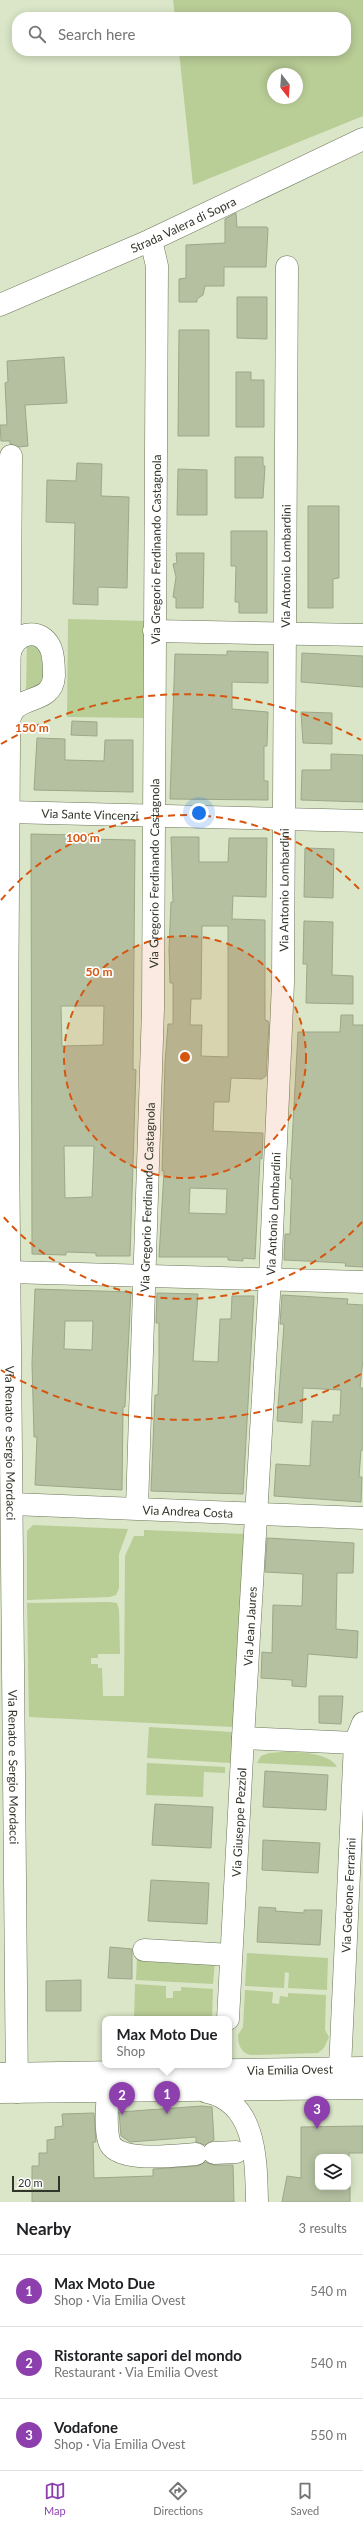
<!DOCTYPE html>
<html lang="en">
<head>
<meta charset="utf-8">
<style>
	:root { --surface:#fff; --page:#f6f6f6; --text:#202124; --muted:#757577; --line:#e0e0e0; --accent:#8e3fae }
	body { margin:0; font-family:Lato,sans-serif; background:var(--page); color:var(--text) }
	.controls { position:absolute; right:12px; bottom:12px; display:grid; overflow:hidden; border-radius:8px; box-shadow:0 2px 10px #0003 }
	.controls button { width:36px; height:36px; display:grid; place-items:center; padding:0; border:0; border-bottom:1px solid var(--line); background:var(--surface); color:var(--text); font:20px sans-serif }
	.compass { position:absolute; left:267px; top:68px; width:36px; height:36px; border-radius:50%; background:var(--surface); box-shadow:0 2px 10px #0003; rotate:163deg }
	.scale { position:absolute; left:12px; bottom:10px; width:48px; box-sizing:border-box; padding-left:4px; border:2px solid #32362a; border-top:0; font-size:11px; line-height:14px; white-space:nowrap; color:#32362a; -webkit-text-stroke:3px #fff; paint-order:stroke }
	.you { position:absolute; left:199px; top:813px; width:14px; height:14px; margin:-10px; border:3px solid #fff; border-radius:50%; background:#1a73e8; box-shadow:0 0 0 6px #1a73e833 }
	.badge { display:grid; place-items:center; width:26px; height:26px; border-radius:50%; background:var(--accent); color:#fff; font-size:13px; font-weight:700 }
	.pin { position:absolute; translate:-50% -33px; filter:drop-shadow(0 1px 2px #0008) }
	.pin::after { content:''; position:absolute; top:21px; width:14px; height:12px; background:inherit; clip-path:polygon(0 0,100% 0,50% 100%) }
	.popup { position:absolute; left:102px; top:2016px; width:130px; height:52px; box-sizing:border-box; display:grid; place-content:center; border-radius:8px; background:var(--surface); filter:drop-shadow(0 1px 3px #0005); font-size:13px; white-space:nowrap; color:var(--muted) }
	.popup b { font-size:15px; color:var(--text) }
	.popup::after { content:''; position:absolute; left:50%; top:100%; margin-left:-8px; border:8px solid transparent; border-top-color:var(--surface) }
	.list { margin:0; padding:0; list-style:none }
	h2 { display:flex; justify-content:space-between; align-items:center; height:52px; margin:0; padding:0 16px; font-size:17px }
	h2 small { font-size:13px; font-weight:400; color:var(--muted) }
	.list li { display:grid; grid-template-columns:26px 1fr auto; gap:12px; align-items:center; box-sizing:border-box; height:72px; padding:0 16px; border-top:1px solid var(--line) }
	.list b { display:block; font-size:15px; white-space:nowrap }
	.list p { margin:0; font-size:13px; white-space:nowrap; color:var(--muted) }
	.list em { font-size:13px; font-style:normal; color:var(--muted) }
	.icon { flex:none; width:22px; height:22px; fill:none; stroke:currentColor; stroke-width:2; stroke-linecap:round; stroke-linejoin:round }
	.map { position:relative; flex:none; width:363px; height:2202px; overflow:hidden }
	.search { position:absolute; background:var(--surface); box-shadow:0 2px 10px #0003; left:12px; right:12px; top:12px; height:44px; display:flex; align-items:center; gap:10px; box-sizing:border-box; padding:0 14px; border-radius:16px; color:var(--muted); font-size:15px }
	.sheet { height:268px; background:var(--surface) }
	nav { display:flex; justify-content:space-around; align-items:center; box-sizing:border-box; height:56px; border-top:1px solid var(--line); background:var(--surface); font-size:11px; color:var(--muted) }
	nav a { display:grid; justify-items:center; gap:2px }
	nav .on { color:var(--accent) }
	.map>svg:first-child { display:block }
</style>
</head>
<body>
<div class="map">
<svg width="363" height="2202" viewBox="0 0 363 2202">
	<rect width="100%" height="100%" fill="#dae6c7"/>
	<g fill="#b9cd96" fill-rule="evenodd">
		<path d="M173 0H363V116L193 185 179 51H346V17H175ZM273 74H297V98H273Z"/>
		<path d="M68 619 146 621V718L67 717Z"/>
		<path d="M27 642 42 649 44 675 41 685 26 691Z"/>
		<path d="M33 1525 128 1529 119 1554V1588L116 1595 110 1597 27 1600V1531Z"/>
		<path d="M144 1530 245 1534 233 1727 29 1717 27 1603 109 1602 117 1603 119 1610 120 1654H98V1658H91V1664H98V1668H102L103 1696H124L125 1556 134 1536H144Z"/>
		<path d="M149 1727 232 1732 231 1763 147 1758Z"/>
		<path d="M269 1753C286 1751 328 1750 337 1767L257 1763 261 1756Z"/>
		<path d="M147 1763 225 1767V1773L204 1772 203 1797 146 1795Z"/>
		<path d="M247 1953 328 1958 327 1990 288 1988 289 1973 285 1972 284 1988 245 1986Z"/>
		<path d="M137 1957 215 1961 213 1984 136 1980Z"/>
		<path d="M135 1984 166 1986V1998H173V1991H181V1987L213 1989 212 2019H134Z"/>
		<path d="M245 1990 273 1992 272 2003 279 2004 280 1996 288 1997V1993L326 1995 325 2030 329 2037 324 2048 318 2053 251 2055C241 2053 238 2045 238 2035L243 2027Z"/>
	</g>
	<g fill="#b5c0a1" stroke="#9ca789" fill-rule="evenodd">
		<path d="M236 213 237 227H267L268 229 266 267H224V286H205L203 295 197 299V302H179V279L186 278V245L225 243V219Z"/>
		<path d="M237 297H267V339L237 338Z"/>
		<path d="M179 330H209V436H178Z"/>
		<path d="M64 357 67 403 25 405 28 446 19 447 10 444V441H1L0 425H7L5 383 8 382 7 361Z"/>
		<path d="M236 372H251V380H264V427H236Z"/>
		<path d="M235 457H263V466H265L263 498H235Z"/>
		<path d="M77 463 102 464 101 496 129 497 127 588 98 587V605L73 604 75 523 46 522 47 480 76 481Z"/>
		<path d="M178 469 207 470V515H177Z"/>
		<path d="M308 506H339V578L333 579V608H308Z"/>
		<path d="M231 531H267V613H239V602H235L236 566H231Z"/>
		<path d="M176 553H204L203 608H176V598L173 597 176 577 173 564 177 563Z"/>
		<path d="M227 651 268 652V683L232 682V709L268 712 267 746H264V781H268V800L170 799 175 654 227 655Z"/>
		<path d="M302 653 363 656V687L301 682Z"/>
		<path d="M301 712 332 713V744L303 743Z"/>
		<path d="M72 721 97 722V736L71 735Z"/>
		<path d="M37 738 65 739V760L104 761 105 740H133V792L34 790Z"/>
		<path d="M331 754 363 755V802L301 800 302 770H331Z"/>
		<path d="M31 834 75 835V837L85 839 135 840 133 1069 136 1070 130 1256H96V1253L66 1252V1255L32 1254ZM61 1006H104L103 1045 62 1046ZM64 1146H94L92 1197 65 1198Z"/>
		<path d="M171 837H199V862H228L229 838H267L266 897 233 896 232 919 265 920V1020L268 1021 269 1024 266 1076 262 1079 231 1078 229 1102H214L213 1131 263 1133 262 1159 260 1158 255 1259 243 1258V1261L228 1260V1257H159L164 1171H162L165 1063 168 1024H173V983H170L169 950 171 902H173ZM202 926H228V1057L201 1056 202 1025H190L191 999H201ZM190 1188 227 1189 226 1214 189 1213Z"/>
		<path d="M305 848 334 849 333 898 304 897Z"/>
		<path d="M304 921 333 922 332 975 353 976V1004L306 1003 307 964H303Z"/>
		<path d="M341 1015H353V1025H363V1267L345 1266 346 1263 284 1260 285 1234H290L292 1179H290L298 1032H340Z"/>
		<path d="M35 1289 131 1292 125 1407H123L122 1490 35 1485 37 1437H34L32 1363ZM65 1321H93L92 1350 64 1349Z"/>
		<path d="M157 1293 198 1294 193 1361 218 1362 220 1319H231L232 1296H254L243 1494 151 1491 155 1395H158L159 1366V1323H156Z"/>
		<path d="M282 1295 348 1299 347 1304 363 1305V1359L360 1388H363V1450H361L359 1477H362L361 1502 274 1496 276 1464 310 1466 312 1421 333 1422V1415H340L341 1390 303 1388 302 1423 277 1421 284 1324H280Z"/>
		<path d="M267 1538 354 1543 353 1573H337L336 1629 358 1631 357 1658 308 1654 306 1687 292 1686V1680L261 1678 262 1652 272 1653 273 1605 302 1606 303 1574 265 1572Z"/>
		<path d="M319 1696H343L341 1724 319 1723Z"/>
		<path d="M265 1771 328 1775 326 1810 263 1807Z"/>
		<path d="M155 1804 213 1807 211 1848 152 1845Z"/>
		<path d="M263 1840 320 1843 318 1873 262 1870Z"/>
		<path d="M151 1880 209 1883 207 1924 148 1921Z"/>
		<path d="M259 1907 276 1908 275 1911 304 1913V1910H322L320 1945 257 1942Z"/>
		<path d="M110 1947 132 1949V1979L108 1978Z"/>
		<path d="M81 1980V2011H46V1981Z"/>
		<path d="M202 2106 212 2107 214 2140 205 2145 196 2142V2137L130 2142 121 2136 119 2112Z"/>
		<path d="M94 2113 96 2142H93L94 2178 153 2176V2169L197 2166 205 2162 214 2165H233L234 2202H32V2166H39V2153H47V2140L55 2139V2127L63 2126 62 2114Z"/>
		<path d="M363 2126V2153H349V2157H318V2187H350V2202H282L287 2176 301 2178V2127Z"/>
	</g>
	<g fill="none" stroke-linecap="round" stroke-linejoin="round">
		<defs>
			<g id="minor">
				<path id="s1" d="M0 305 151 240 363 139"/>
				<path id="s2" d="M11 456 7 1031 17 2092"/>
				<path d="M154 631 363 635"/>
				<path d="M9 723C12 691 52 708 54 676 54 668 54 657 51 649 41 625 12 632 9 657"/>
				<path id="s3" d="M8 812 363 821"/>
				<path d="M9 1272 363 1282"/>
				<path id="s4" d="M12 1504 363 1518"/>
				<path id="s5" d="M137 1508 153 1008 157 266 151 240"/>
				<path id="s6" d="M243 1738 270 1278 283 983 287 267"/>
				<path d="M144 1950 231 1955"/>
				<path id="s7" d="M228 2019 243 1738 355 1743"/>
				<path id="s8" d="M340 2068 355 1743 363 1723"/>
				<path d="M108 2091C107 2106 105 2127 109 2141 115 2164 179 2155 196 2154"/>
				<path d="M214 2153 236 2152"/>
			</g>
			<g id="major">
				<path id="s9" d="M0 2074 363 2068"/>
				<path d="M0 2092 363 2088"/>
				<path d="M207 2092C257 2102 256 2162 257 2202"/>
			</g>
		</defs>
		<use href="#minor" stroke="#6b7559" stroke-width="23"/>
		<use href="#major" stroke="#6b7559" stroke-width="23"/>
		<use href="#minor" stroke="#fff" stroke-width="22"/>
		<use href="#major" stroke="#fff" stroke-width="22"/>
	</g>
	<circle cx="185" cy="1057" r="121" fill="#d6560f" fill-opacity=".12"/>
	<g fill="none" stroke="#d6560f" stroke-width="2" stroke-dasharray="7 5">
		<circle cx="185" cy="1057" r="121"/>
		<path d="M362 1222A242 242 0 0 1 1 1214M1 900A242 242 0 0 1 362 892"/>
		<path d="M361 1374A363 363 0 0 1 1 1370M1 744A363 363 0 0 1 361 740"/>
	</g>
	<g text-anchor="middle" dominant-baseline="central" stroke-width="3.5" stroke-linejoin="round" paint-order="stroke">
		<g font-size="12" fill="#32362a" stroke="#fff">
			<text stroke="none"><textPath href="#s1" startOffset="200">Strada Valera di Sopra</textPath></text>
			<text stroke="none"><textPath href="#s5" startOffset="959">Via Gregorio Ferdinando Castagnola</textPath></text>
			<text stroke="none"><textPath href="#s6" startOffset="1173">Via Antonio Lombardini</textPath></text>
			<text stroke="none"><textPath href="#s3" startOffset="82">Via Sante Vincenzi</textPath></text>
			<text stroke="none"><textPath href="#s5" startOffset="635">Via Gregorio Ferdinando Castagnola</textPath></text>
			<text stroke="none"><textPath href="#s6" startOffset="849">Via Antonio Lombardini</textPath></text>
			<text stroke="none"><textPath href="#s5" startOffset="311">Via Gregorio Ferdinando Castagnola</textPath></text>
			<text stroke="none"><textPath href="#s6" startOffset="525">Via Antonio Lombardini</textPath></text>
			<text stroke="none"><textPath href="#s2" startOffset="987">Via Renato e Sergio Mordacci</textPath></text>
			<text stroke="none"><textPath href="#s4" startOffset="176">Via Andrea Costa</textPath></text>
			<text stroke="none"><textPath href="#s6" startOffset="112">Via Jean Jaures</textPath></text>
			<text stroke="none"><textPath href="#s2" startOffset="1311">Via Renato e Sergio Mordacci</textPath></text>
			<text stroke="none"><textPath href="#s7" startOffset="197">Via Giuseppe Pezziol</textPath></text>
			<text stroke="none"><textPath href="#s8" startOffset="173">Via Gedeone Ferrarini</textPath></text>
			<text stroke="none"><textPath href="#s9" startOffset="290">Via Emilia Ovest</textPath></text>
		</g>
	</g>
	<circle cx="185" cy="1057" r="6" fill="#d6560f" stroke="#fff" stroke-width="2"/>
	<g font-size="12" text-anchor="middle" font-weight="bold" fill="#d6560f" stroke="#fff" stroke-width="3.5" stroke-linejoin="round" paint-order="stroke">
		<text x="32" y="732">150 m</text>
		<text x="83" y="842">100 m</text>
		<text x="99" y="976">50 m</text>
	</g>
</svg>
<div class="controls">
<button><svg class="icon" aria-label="layers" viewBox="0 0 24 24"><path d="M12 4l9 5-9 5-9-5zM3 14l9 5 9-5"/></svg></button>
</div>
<svg class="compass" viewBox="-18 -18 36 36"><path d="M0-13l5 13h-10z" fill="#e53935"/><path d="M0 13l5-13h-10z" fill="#757577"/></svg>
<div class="scale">20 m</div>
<div class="you"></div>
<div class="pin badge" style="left:167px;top:2114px">1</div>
<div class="popup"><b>Max Moto Due</b>Shop</div>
<div class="pin badge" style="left:122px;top:2115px">2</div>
<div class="pin badge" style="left:317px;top:2129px">3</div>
<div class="search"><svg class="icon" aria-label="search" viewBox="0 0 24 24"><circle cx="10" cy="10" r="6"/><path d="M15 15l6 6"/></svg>Search here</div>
</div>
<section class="sheet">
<h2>Nearby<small>3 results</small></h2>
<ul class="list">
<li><span class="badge">1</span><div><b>Max Moto Due</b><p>Shop · Via Emilia Ovest</p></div><em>540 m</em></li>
<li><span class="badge">2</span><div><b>Ristorante sapori del mondo</b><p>Restaurant · Via Emilia Ovest</p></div><em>540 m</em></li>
<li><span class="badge">3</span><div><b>Vodafone</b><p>Shop · Via Emilia Ovest</p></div><em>550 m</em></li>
</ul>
</section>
<nav>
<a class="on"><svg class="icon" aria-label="map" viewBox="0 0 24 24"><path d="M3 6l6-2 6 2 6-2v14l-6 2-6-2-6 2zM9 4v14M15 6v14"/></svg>Map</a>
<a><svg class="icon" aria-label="directions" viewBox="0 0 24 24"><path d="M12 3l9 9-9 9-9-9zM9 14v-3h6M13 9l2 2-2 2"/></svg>Directions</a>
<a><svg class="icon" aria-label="saved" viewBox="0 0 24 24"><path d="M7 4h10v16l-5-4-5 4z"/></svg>Saved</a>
</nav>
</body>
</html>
